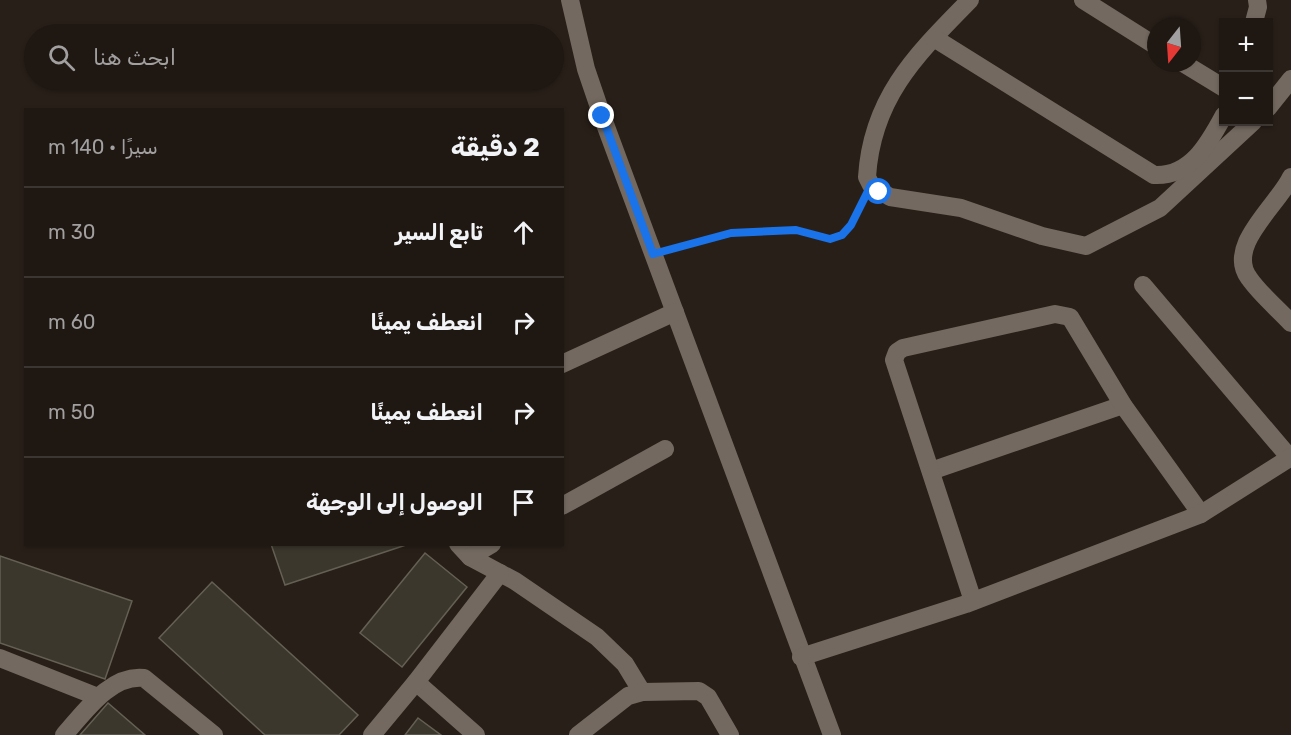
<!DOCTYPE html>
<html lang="ar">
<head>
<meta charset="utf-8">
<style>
	:root { --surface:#1e1712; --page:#26201b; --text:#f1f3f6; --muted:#a19f9f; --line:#3c3632 }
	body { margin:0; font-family:Rubik,"Noto Sans Arabic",sans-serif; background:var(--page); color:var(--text); direction:rtl }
	.controls { position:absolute; right:18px; top:18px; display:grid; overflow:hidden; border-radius:0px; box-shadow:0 2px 4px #0004 }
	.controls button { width:54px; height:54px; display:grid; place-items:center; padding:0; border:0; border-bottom:2px solid var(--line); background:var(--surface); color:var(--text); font:30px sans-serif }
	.compass { position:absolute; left:1147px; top:18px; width:54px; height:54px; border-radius:50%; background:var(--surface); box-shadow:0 2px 4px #0004; rotate:197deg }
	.stop { position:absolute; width:18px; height:18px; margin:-14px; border:4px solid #1a73e8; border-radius:50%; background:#fff }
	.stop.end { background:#1a73e8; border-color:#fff; box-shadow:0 2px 6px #0008 }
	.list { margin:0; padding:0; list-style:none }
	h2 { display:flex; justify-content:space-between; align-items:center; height:78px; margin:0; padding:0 24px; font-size:26px }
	h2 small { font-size:20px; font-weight:400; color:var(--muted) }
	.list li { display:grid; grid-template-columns:39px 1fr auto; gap:18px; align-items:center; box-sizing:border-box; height:90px; padding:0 24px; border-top:2px solid var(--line) }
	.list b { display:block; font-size:22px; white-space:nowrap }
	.list em { font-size:20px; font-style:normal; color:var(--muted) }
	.icon { flex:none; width:33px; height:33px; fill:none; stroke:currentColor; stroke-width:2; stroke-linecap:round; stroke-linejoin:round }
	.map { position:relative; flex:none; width:1291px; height:735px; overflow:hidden; direction:ltr }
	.search { position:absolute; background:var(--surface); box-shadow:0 2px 4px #0004; left:24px; top:24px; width:540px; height:66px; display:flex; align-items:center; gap:15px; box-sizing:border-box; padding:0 21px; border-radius:33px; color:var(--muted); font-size:22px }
	.panel { position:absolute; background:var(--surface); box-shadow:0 2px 4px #0004; left:24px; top:108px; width:540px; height:438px; border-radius:0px; direction:rtl }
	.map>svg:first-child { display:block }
</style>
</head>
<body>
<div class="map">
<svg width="1291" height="735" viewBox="0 0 1291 735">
	<rect width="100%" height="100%" fill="#281f18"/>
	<g fill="#3c372d" stroke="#646054" stroke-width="1.5">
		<path d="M271 544H409L285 585Z"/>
		<path d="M425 553 467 587 402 667 360 633Z"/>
		<path d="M0 556 132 601 105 679 0 643Z"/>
		<path d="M212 582 358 715 339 735H265L159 638Z"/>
		<path d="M108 703 145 735H80Z"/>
		<path d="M418 718 441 735H405Z"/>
	</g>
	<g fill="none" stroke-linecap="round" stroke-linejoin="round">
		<path stroke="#827b74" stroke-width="4" stroke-dasharray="4.5 4.5" stroke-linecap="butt" d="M671 249C712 238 751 228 794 230 809 230 824 243 838 236 852 231 858 212 864 199"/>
		<g stroke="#736960" stroke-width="18">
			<path d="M570 0 586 69 602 116 832 735"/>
			<path d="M970 0C917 54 872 97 867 177L871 185 890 197 961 208 1042 236 1086 246 1160 208 1253 122"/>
			<path d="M1083 0 1156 46"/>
			<path d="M1254 22 1258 7 1257 0"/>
			<path d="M934 38 1154 175C1190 177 1208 145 1224 115"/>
			<path d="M1183 63 1224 88"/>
			<path d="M1268 108 1291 79"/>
			<path d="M1291 177C1278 205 1225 246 1249 278 1260 294 1277 308 1291 323"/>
			<path d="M1143 285 1290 458"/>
			<path d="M562 364 675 312"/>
			<path d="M931 471 1123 405"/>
			<path d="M562 506 665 449"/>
			<path d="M458 544 470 557 515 581 597 637 625 664 642 692 628 696 578 735"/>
			<path d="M470 557 492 544"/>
			<path d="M973 601 894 360 897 352 903 348 1055 314 1070 317 1123 405 1201 514"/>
			<path d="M801 657 966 604 1201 514 1291 457"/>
			<path d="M0 658 98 697"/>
			<path d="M416 682 476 735"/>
			<path d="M642 692 699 691 708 697 730 735"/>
			<path d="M64 735C84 713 110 674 144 678L214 735"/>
			<path d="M372 735 416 682 500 573"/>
		</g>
	</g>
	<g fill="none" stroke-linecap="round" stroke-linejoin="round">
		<path stroke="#1a73e8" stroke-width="8" d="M602 116 653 254 731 233 796 230 830 239 842 235 851 225 871 185 879 192"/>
	</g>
</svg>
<div class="controls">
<button>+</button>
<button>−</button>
</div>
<svg class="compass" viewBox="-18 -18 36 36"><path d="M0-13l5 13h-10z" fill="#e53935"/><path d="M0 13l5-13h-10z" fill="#a19f9f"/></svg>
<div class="stop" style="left:879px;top:192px"></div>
<div class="stop end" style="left:602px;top:116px"></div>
<div class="search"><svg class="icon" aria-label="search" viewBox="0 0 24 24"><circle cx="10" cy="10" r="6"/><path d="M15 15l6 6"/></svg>ابحث هنا</div>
<section class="panel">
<h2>2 دقيقة<small>سيرًا · 140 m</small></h2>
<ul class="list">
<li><svg class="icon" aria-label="ahead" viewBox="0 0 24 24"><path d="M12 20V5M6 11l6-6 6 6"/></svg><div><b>تابع السير</b></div><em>30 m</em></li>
<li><svg class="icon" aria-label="right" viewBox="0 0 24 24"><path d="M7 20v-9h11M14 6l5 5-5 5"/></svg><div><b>انعطف يمينًا</b></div><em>60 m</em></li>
<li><svg class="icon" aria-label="right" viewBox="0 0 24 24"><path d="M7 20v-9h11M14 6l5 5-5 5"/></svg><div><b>انعطف يمينًا</b></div><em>50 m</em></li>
<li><svg class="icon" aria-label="arrive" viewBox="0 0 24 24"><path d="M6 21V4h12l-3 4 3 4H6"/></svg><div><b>الوصول إلى الوجهة</b></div></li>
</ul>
</section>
</div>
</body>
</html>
